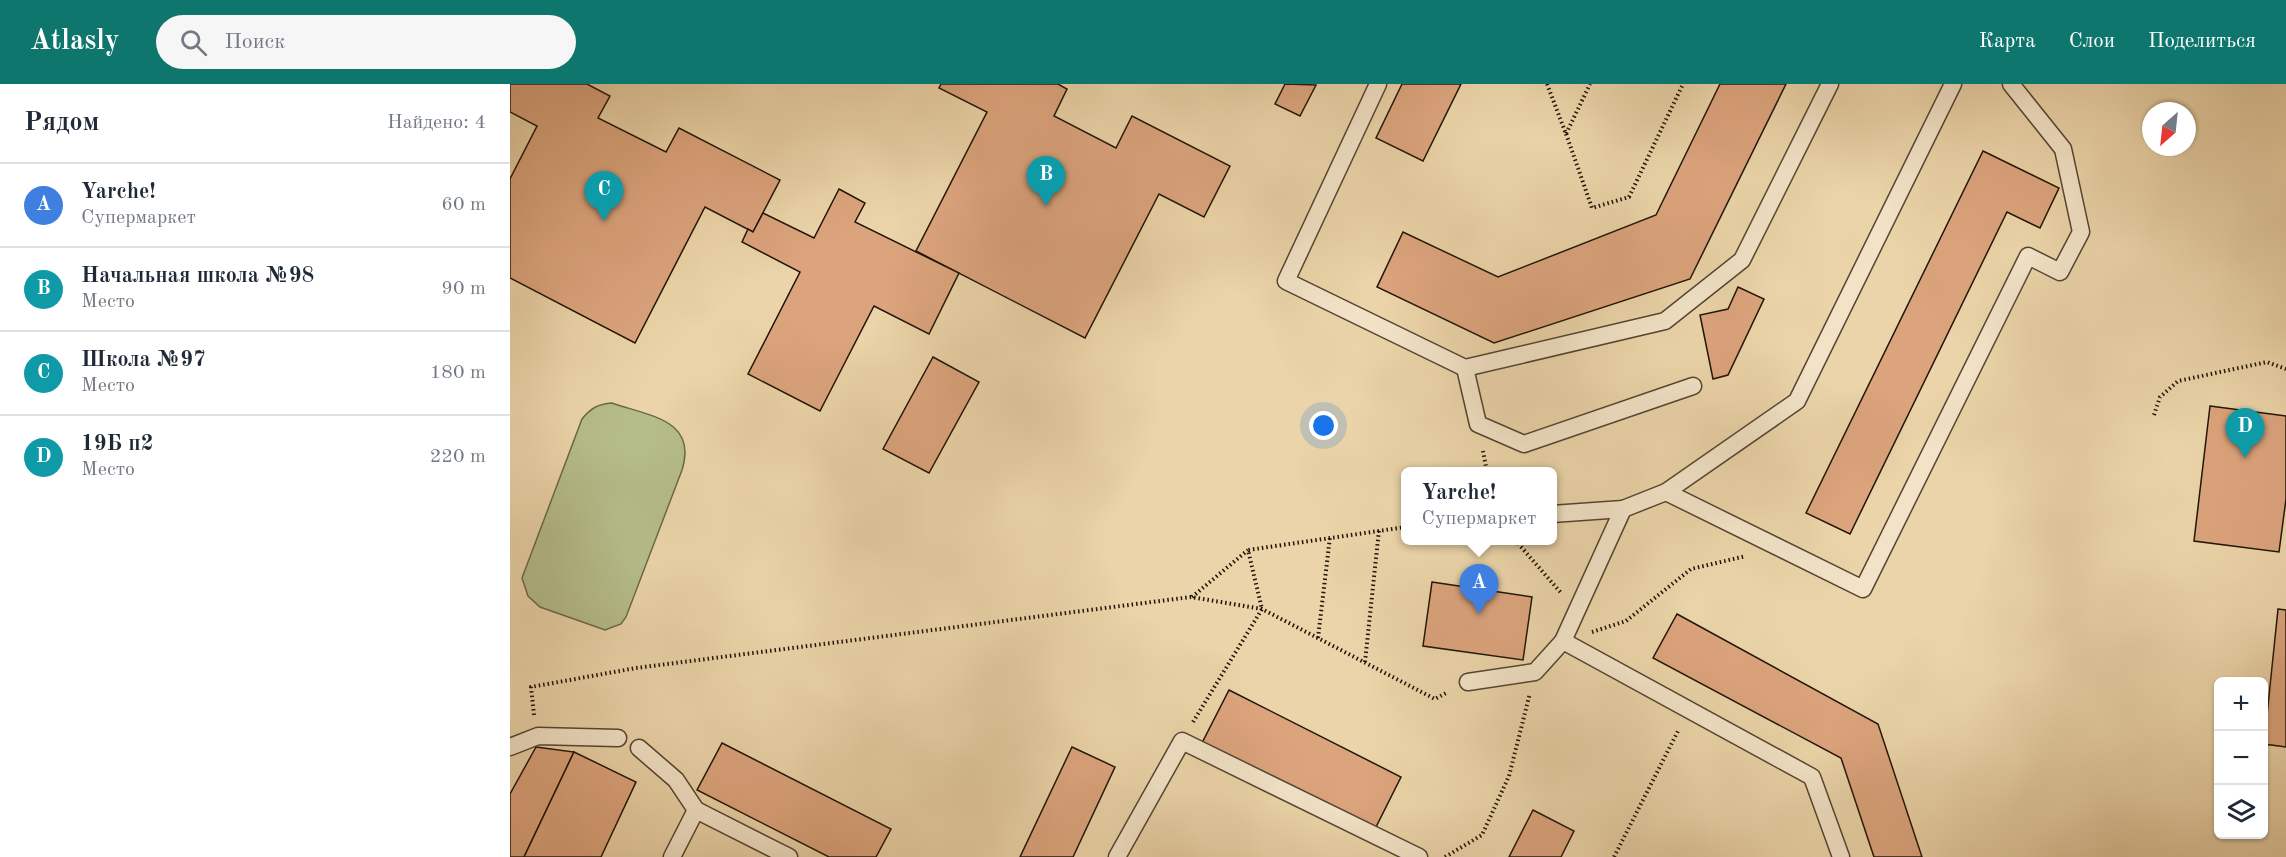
<!DOCTYPE html>
<html lang="ru">
<head>
<meta charset="utf-8">
<style>
	:root { --surface:#fff; --page:#f6f6f7; --text:#1f2937; --muted:#747a83; --line:#e0e1e3; --accent:#0f766e }
	body { margin:0; font-family:"Old Standard TT",serif; background:var(--page); color:var(--text) }
	.controls { position:absolute; right:18px; bottom:18px; display:grid; overflow:hidden; border-radius:9px; box-shadow:0 2px 4px #0004 }
	.controls button { width:54px; height:54px; display:grid; place-items:center; padding:0; border:0; border-bottom:2px solid var(--line); background:var(--surface); color:var(--text); font:30px sans-serif }
	.compass { position:absolute; left:1632px; top:18px; width:54px; height:54px; border-radius:50%; background:var(--surface); box-shadow:0 2px 4px #0004; rotate:207deg }
	.you { position:absolute; left:814px; top:342px; width:21px; height:21px; margin:-15px; border:4px solid #fff; border-radius:50%; background:#1a73e8; box-shadow:0 0 0 9px #1a73e833 }
	.badge { display:grid; place-items:center; width:39px; height:39px; border-radius:50%; background:var(--accent); color:#fff; font-size:20px; font-weight:700 }
	.pin { position:absolute; translate:-50% -50px; filter:drop-shadow(0 2px 3px #0008) }
	.pin::after { content:''; position:absolute; top:32px; width:21px; height:18px; background:inherit; clip-path:polygon(0 0,100% 0,50% 100%) }
	.popup { position:absolute; left:891px; top:383px; width:156px; height:78px; box-sizing:border-box; display:grid; place-content:center; border-radius:9px; background:var(--surface); filter:drop-shadow(0 2px 4px #0005); font-size:20px; white-space:nowrap; color:var(--muted) }
	.popup b { font-size:22px; color:var(--text) }
	.popup::after { content:''; position:absolute; left:50%; top:100%; margin-left:-12px; border:12px solid transparent; border-top-color:var(--surface) }
	.list { margin:0; padding:0; list-style:none }
	h2 { display:flex; justify-content:space-between; align-items:center; height:78px; margin:0; padding:0 24px; font-size:26px }
	h2 small { font-size:20px; font-weight:400; color:var(--muted) }
	.list li { display:grid; grid-template-columns:39px 1fr auto; gap:18px; align-items:center; box-sizing:border-box; height:84px; padding:0 24px; border-top:2px solid var(--line) }
	.list b { display:block; font-size:22px; white-space:nowrap }
	.list p { margin:0; font-size:20px; white-space:nowrap; color:var(--muted) }
	.list em { font-size:20px; font-style:normal; color:var(--muted) }
	.icon { flex:none; width:33px; height:33px; fill:none; stroke:currentColor; stroke-width:2; stroke-linecap:round; stroke-linejoin:round }
	.map { position:relative; flex:none; width:1776px; height:773px; overflow:hidden }
	header { display:flex; align-items:center; gap:36px; box-sizing:border-box; height:84px; padding:0 30px; background:var(--accent); color:#fff }
	header strong { font-size:28px }
	nav { display:flex; gap:33px; margin-inline-start:auto; font-size:21px }
	.search { width:420px; height:54px; background:var(--page); display:flex; align-items:center; gap:15px; box-sizing:border-box; padding:0 21px; border-radius:33px; color:var(--muted); font-size:22px }
	main { display:flex }
	aside { flex:1; background:var(--surface) }
	.map>svg:first-child { display:block }
</style>
</head>
<body>
<header>
<strong>Atlasly</strong>
<div class="search"><svg class="icon" aria-label="search" viewBox="0 0 24 24"><circle cx="10" cy="10" r="6"/><path d="M15 15l6 6"/></svg>Поиск</div>
<nav><a>Карта</a><a>Слои</a><a>Поделиться</a></nav>
</header>
<main>
<aside>
<h2>Рядом<small>Найдено: 4</small></h2>
<ul class="list">
<li><span class="badge" style="background:#3f7fe0">A</span><div><b>Yarche!</b><p>Супермаркет</p></div><em>60 m</em></li>
<li><span class="badge" style="background:#0f9aa8">B</span><div><b>Начальная школа №98</b><p>Место</p></div><em>90 m</em></li>
<li><span class="badge" style="background:#0f9aa8">C</span><div><b>Школа №97</b><p>Место</p></div><em>180 m</em></li>
<li><span class="badge" style="background:#0f9aa8">D</span><div><b>19Б п2</b><p>Место</p></div><em>220 m</em></li>
</ul>
</aside>
<div class="map">
<svg width="1776" height="773" viewBox="0 0 1776 773">
	<rect width="100%" height="100%" fill="#ebd4a9"/>
	<filter id="stains"><feTurbulence type="fractalNoise" baseFrequency=".00333" numOctaves="4"/><feColorMatrix values="0 0 0 0 .2 0 0 0 0 .09 0 0 0 0 .02 0 0 0 .5 -.17"/></filter>
	<radialGradient id="worn" r=".72"><stop offset=".6" stop-color="#630" stop-opacity="0"/><stop offset="1" stop-color="#630" stop-opacity=".3"/></radialGradient>
	<path fill="#b5bd8a" stroke="#6b694a" stroke-width="1.5" d="M102 319C138 332 188 335 172 386L116 533 111 540 95 546 30 523 18 512 12 494 72 335C81 324 88 320 102 319Z"/>
	<g fill="#dca47d" stroke="#211509" stroke-width="1.5">
		<path d="M0 0H77L100 12 88 34 156 68 169 44 270 96 243 148 195 123 125 259 0 194V95L27 42 0 28Z"/>
		<path d="M431 0H548L557 5 544 32 606 64 622 32 720 82 694 133 649 110 575 254 406 167 477 28 429 4Z"/>
		<path d="M775 0 806 1 790 32 765 20Z"/>
		<path d="M892 0H951L913 77 866 54Z"/>
		<path d="M1210 0H1276L1180 195 984 259 867 203 893 148 988 193 1146 131Z"/>
		<path d="M1473 67 1549 104 1530 144 1497 128 1340 450 1296 429Z"/>
		<path d="M329 105 355 119 345 138 449 189 419 250 364 222 310 327 238 290 290 188 232 158 238 145 243 148 253 129 304 154Z"/>
		<path d="M1228 203 1254 215 1218 291 1203 295 1190 231 1218 225Z"/>
		<path d="M423 273 469 298 419 389 373 365Z"/>
		<path d="M1700 322 1776 332V415L1769 468 1684 457Z"/>
		<path d="M922 498 1022 513 1013 576 913 562Z"/>
		<path d="M1768 525 1776 526V663L1754 660Z"/>
		<path d="M1167 530 1368 640 1412 773H1364L1331 674 1143 574Z"/>
		<path d="M719 606 891 693 864 747 692 659Z"/>
		<path d="M212 659 381 745 366 773H319L187 706Z"/>
		<path d="M26 663 64 668 14 773H0V710Z"/>
		<path d="M562 663 605 683 563 773H510Z"/>
		<path d="M64 668 126 698 91 773H14Z"/>
		<path d="M1023 726 1064 747 1051 773H999Z"/>
	</g>
	<g fill="none" stroke-linecap="round" stroke-linejoin="round">
		<defs>
			<g id="lane">
				<path d="M868 0 776 197 955 284 1155 237 1232 176 1320 0"/>
				<path d="M955 284 968 340 1014 360 1183 302"/>
				<path d="M1156 408 1287 317 1443 0"/>
				<path d="M1042 430 1113 425"/>
				<path d="M958 598 1025 588 1053 557"/>
				<path d="M0 663 28 652 108 654"/>
				<path d="M129 664 166 696 186 726"/>
				<path d="M162 773 186 726 279 773"/>
				<path d="M607 773 672 657 909 773"/>
				<path d="M1331 773 1302 693 1053 557 1113 425 1156 408 1353 505 1518 172 1550 188 1571 148 1553 65 1501 0"/>
			</g>
		</defs>
		<use href="#lane" stroke="#544531" stroke-width="19"/>
		<g stroke="#211509" stroke-width="4" stroke-dasharray="1.5 3" stroke-linecap="butt">
			<path d="M1037 0 1056 50 1080 0"/>
			<path d="M1056 50 1082 124 1119 113 1173 0"/>
			<path d="M1644 331 1650 313 1668 297 1757 278 1776 285"/>
			<path d="M973 367 977 388"/>
			<path d="M1005 456 1052 510"/>
			<path d="M682 513 738 466"/>
			<path d="M1082 548 1116 537 1181 485 1236 472"/>
			<path d="M808 554 820 453"/>
			<path d="M855 578 869 446"/>
			<path d="M24 631 21 603 126 584 681 513 752 525 925 615 938 608"/>
			<path d="M683 638 752 525 738 466 896 443"/>
			<path d="M935 773 972 751 999 692 1020 609"/>
			<path d="M1104 773 1169 645"/>
		</g>
		<use href="#lane" stroke="#f2e3c7" stroke-width="16"/>
	</g>
	<rect width="100%" height="100%" filter="url(#stains)"/>
	<rect width="100%" height="100%" fill="url(#worn)"/>
</svg>
<div class="controls">
<button>+</button>
<button>−</button>
<button><svg class="icon" aria-label="layers" viewBox="0 0 24 24"><path d="M12 4l9 5-9 5-9-5zM3 14l9 5 9-5"/></svg></button>
</div>
<svg class="compass" viewBox="-18 -18 36 36"><path d="M0-13l5 13h-10z" fill="#e53935"/><path d="M0 13l5-13h-10z" fill="#747a83"/></svg>
<div class="you"></div>
<div class="pin badge" style="left:969px;top:530px;background:#3f7fe0">A</div>
<div class="popup"><b>Yarche!</b>Супермаркет</div>
<div class="pin badge" style="left:536px;top:122px;background:#0f9aa8">B</div>
<div class="pin badge" style="left:94px;top:137px;background:#0f9aa8">C</div>
<div class="pin badge" style="left:1735px;top:374px;background:#0f9aa8">D</div>
</div>
</main>
</body>
</html>
